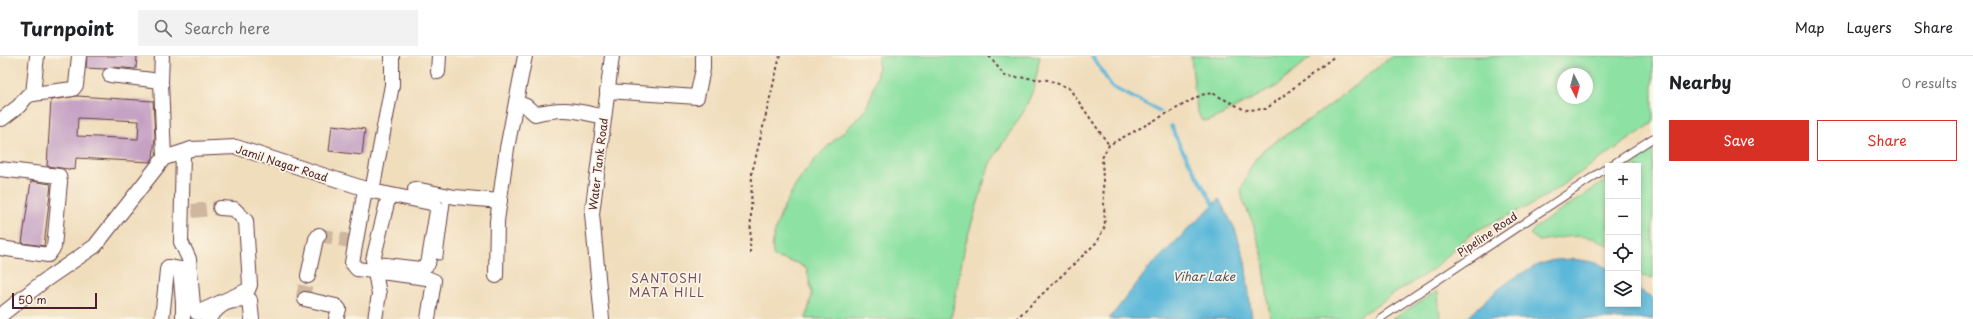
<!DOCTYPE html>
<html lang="en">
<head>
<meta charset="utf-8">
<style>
	:root { --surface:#fff; --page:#f2f2f2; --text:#202124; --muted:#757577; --line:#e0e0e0; --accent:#d93025 }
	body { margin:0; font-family:"Playpen Sans",sans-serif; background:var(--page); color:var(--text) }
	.controls { position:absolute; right:12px; bottom:12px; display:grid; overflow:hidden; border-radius:0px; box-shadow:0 2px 6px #0003 }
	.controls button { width:36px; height:36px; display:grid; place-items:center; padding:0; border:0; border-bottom:1px solid var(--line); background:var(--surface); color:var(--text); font:20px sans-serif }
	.compass { position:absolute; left:1557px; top:12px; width:36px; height:36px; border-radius:50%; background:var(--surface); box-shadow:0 2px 6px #0003; rotate:174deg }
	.scale { position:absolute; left:12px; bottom:10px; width:85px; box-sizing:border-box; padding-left:4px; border:2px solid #4a1f2b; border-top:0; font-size:11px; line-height:14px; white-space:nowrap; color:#4a1f2b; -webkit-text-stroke:3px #fcf5e5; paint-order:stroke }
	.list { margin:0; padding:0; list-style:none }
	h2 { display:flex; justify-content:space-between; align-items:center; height:52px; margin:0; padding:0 16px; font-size:17px }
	h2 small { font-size:13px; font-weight:400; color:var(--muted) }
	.actions { display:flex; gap:8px; padding:12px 16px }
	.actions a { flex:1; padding:9px 0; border:1px solid var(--accent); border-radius:0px; text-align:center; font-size:14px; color:var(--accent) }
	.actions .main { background:var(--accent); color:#fff }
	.icon { flex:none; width:22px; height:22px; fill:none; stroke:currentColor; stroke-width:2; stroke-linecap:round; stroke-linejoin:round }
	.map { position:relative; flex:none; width:1653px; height:263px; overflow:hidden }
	header { display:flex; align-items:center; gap:24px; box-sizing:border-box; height:56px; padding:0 20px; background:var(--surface); border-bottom:1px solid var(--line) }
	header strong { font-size:19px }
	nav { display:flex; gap:22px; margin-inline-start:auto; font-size:14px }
	.search { width:280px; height:36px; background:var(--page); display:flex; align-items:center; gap:10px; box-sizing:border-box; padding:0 14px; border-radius:0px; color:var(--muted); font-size:15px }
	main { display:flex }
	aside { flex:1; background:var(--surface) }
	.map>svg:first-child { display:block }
</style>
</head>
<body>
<header>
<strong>Turnpoint</strong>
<div class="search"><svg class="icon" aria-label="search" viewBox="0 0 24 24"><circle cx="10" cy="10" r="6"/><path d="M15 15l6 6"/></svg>Search here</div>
<nav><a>Map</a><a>Layers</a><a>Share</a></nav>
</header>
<main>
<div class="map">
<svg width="1653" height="263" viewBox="0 0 1653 263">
	<rect width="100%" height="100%" fill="#fcf5e5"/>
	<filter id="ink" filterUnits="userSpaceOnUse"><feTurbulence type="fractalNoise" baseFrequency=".025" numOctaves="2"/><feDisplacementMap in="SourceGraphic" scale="8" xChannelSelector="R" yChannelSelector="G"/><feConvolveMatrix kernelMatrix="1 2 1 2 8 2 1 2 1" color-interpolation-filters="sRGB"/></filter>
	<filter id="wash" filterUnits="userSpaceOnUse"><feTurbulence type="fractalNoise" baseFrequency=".012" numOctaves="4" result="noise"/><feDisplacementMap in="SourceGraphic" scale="16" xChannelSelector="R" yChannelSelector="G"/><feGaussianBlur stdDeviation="0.9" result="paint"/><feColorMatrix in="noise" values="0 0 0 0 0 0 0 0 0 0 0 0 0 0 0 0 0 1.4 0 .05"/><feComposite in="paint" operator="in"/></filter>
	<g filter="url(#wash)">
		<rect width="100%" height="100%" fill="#f0ddbc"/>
		<g fill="#8de1a3" stroke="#6c8067" fill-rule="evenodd">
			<path d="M878 0H1040L1034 32 1024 55 990 107 965 189 951 263H806L812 238 807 213 797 207 774 201C770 187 774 180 778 166 787 140 803 116 822 96 833 84 857 66 865 53 874 38 879 17 878 0Z"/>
			<path d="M1191 0H1312L1277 30 1214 63 1202 65 1197 55Z"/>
			<path d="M1392 0H1653V67L1537 146 1473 176 1432 214 1354 263H1270L1263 201 1253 167 1243 145 1241 134 1250 112 1263 94 1325 53ZM1563 18H1587V42H1563Z"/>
			<path d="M1653 93V222L1642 220 1638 216V110H1628Z"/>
			<path d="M1608 123V190C1589 174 1561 182 1539 185L1530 178 1535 172Z"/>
			<path d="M1438 235 1440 263H1392L1395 261Z"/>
		</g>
		<g fill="#5bb8d9" stroke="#526c82">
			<path d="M1219 143 1235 173 1245 205 1252 263H1109L1149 212Z"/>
			<path d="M1572 203 1593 206 1608 212V248H1638V233L1653 242V263H1467C1489 240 1517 215 1547 206 1555 203 1564 204 1572 203Z"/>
		</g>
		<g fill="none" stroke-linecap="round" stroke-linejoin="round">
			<g stroke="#5bb8d9" stroke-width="3.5">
				<path d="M1092 0 1112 31 1160 55"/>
				<path d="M1171 70 1180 90 1214 149 1215 153"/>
			</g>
		</g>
		<g id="blocks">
			<g fill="#c5a1c4" fill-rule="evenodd">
				<path d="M87 0H137L136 13 111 11 104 13 86 12Z"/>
				<path d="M77 40 153 45 155 80 153 102 150 106 76 102 75 114 47 110 51 44ZM78 62 139 65 138 83 77 80Z"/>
				<path d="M332 69 365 73 362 99 329 95Z"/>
				<path d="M31 125 51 128 44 190 22 187Z"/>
			</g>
		</g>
	</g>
	<g filter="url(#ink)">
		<use href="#blocks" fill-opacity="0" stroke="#633c41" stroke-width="1"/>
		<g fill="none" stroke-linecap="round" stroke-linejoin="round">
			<g stroke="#cfb79f" stroke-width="14" stroke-dasharray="14 7" stroke-linecap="butt">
				<path d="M192 155 220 152"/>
				<path d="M319 179 349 185"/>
				<path d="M305 243 303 240 308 220"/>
			</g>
			<defs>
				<g id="lane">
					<path d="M1610 110 1653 82"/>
					<path d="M439 200 447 139"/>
					<path d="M1379 263 1608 111"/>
				</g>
				<g id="street">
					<path d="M438 16 439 0"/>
					<path d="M110 19 161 25 164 102"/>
					<path d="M161 25 162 0"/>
					<path d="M607 35 697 41 703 13V0"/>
					<path d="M33 38 73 33 76 29 79 0"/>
					<path d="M516 46 526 50 535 58C564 51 575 54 604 61"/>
					<path d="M2 63 19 50 27 40 33 38 37 0"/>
					<path d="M183 96 181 186 189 203 193 249 197 257 248 234 250 229 246 165 234 153 220 152"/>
					<path d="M0 113 59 120 60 126 54 191 48 199 0 192"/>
					<path d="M415 133 455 141 500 145"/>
					<path d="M365 134 352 207 357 213 427 222 434 225 428 263"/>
					<path d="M372 135 431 147 436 150 437 155 428 208 420 213 377 208 373 204 389 139"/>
					<path d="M375 216 379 238 375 263"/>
					<path d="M308 220 316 183 319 179"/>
					<path d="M496 220 497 165 507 92 525 0"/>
					<path d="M305 243 336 250 339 253 336 263"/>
					<path d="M0 260 44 225 95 190 164 102 183 96 191 93 236 91 372 135 392 29V0"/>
					<path d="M162 263 167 214 168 211 180 213 183 247V263"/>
					<path d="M208 263C222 246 228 244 250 244L252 263"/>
					<path d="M602 263 592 158 612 0"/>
				</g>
			</defs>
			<use href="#lane" stroke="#633c41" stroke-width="9"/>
			<use href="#street" stroke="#633c41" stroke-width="16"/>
			<g stroke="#633c41" stroke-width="2" stroke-dasharray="3 3" stroke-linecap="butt">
				<path d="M989 0 1005 20 1048 24 1069 32 1109 89"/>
				<path d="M750 197 752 117 780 0"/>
				<path d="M1016 263 1097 186 1105 170 1102 102 1109 89 1201 39 1212 37 1245 54 1266 53 1335 0"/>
			</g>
			<use href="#lane" stroke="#fff" stroke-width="7"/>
			<use href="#street" stroke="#fff" stroke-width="14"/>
		</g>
	</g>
	<g text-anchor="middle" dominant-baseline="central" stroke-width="3.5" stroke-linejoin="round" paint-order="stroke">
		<g font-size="11" fill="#4a1f2b" stroke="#fcf5e5">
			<text transform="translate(282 107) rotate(18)">Jamil Nagar Road</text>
			<text transform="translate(598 108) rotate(-83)">Water Tank Road</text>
			<text transform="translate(1487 178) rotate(-34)">Pipeline Road</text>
		</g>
		<g font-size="12" font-style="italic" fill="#505568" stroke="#fcf5e5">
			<text x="1204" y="220">Vihar Lake</text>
		</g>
		<g font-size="12" letter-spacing="1" fill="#754c61" stroke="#fcf5e5">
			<text x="667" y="222">SANTOSHI<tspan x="667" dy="14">MATA HILL</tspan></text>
		</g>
	</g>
</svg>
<div class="controls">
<button>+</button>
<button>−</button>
<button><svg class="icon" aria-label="locate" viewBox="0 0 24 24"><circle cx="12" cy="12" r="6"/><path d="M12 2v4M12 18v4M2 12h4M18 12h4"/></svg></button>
<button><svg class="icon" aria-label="layers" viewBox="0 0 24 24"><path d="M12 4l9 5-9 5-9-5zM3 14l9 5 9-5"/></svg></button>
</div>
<svg class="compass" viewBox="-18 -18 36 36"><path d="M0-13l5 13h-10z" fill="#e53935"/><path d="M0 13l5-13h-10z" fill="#757577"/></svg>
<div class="scale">50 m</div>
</div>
<aside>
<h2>Nearby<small>0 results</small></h2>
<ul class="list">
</ul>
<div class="actions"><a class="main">Save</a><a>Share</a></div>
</aside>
</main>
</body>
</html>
